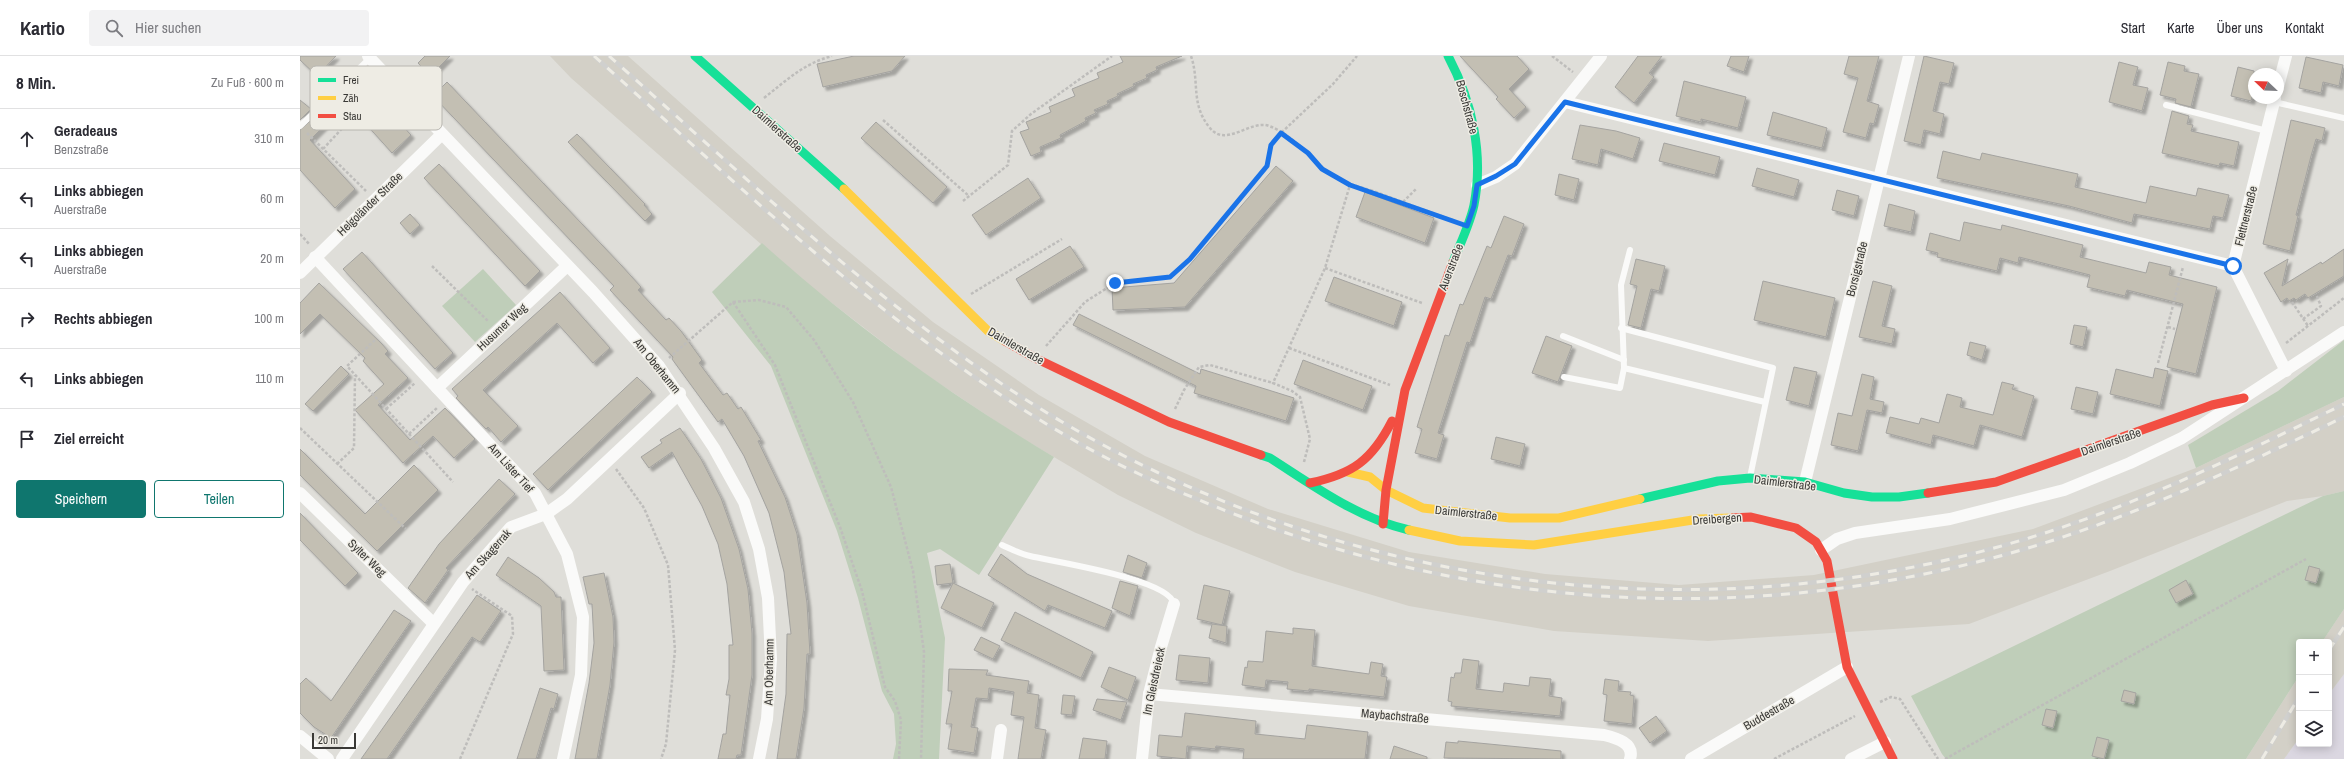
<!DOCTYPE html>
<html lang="de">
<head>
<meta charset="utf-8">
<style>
	:root { --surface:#fff; --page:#f2f2f3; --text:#2b2b33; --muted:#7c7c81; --line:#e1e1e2; --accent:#0f766e }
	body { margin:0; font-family:"Archivo Narrow",sans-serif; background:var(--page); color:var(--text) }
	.controls { position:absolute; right:12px; bottom:12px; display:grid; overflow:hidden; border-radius:4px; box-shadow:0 2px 10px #0003 }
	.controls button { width:36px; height:36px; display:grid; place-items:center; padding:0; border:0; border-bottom:1px solid var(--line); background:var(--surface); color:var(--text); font:20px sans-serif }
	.compass { position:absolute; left:1948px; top:12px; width:36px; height:36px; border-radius:50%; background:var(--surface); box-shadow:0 2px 10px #0003; rotate:293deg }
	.scale { position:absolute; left:12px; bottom:10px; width:44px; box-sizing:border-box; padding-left:4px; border:2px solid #3a3936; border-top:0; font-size:11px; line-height:14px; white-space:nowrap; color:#3a3936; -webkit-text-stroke:3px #eeece4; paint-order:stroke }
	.stop { position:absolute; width:12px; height:12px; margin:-9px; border:3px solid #1a73e8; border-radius:50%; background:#fff }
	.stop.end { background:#1a73e8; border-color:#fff; box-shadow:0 1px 4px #0008 }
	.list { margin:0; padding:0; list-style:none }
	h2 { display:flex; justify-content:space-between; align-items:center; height:52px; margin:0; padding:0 16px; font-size:17px }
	h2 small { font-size:13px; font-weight:400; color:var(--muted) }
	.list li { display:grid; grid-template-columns:26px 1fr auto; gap:12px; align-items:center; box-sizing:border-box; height:60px; padding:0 16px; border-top:1px solid var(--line) }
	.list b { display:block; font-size:15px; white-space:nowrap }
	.list p { margin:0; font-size:13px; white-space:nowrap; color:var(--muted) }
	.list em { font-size:13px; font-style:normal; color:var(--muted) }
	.actions { display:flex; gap:8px; padding:12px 16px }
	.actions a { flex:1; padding:9px 0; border:1px solid var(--accent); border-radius:4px; text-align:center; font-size:14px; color:var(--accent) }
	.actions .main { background:var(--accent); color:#fff }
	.icon { flex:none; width:22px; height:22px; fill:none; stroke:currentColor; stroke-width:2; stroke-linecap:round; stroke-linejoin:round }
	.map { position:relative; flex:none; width:2044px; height:703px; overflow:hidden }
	header { display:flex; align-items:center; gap:24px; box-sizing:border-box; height:56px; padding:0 20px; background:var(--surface); border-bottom:1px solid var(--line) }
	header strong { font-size:19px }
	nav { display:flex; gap:22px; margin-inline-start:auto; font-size:14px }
	.search { width:280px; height:36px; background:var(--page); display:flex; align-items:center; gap:10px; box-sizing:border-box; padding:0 14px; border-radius:4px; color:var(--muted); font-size:15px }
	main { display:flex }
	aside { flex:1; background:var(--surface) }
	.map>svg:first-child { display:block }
</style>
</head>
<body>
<header>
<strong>Kartio</strong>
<div class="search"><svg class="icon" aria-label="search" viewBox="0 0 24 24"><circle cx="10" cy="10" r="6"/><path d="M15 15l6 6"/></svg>Hier suchen</div>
<nav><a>Start</a><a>Karte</a><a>Über uns</a><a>Kontakt</a></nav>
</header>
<main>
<aside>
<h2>8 Min.<small>Zu Fuß · 600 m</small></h2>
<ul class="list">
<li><svg class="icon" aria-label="ahead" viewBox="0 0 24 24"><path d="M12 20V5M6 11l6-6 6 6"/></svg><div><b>Geradeaus</b><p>Benzstraße</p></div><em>310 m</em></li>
<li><svg class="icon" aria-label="left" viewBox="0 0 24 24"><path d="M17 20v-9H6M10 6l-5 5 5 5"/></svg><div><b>Links abbiegen</b><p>Auerstraße</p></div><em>60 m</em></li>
<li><svg class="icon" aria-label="left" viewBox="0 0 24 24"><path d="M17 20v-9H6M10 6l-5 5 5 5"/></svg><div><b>Links abbiegen</b><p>Auerstraße</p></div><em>20 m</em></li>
<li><svg class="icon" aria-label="right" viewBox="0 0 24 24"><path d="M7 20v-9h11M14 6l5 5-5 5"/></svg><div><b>Rechts abbiegen</b></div><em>100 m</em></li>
<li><svg class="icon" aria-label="left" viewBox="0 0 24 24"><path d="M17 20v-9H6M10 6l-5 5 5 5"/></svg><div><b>Links abbiegen</b></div><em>110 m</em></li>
<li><svg class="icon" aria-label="arrive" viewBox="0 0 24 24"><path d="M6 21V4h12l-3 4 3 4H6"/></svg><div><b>Ziel erreicht</b></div></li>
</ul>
<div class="actions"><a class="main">Speichern</a><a>Teilen</a></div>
</aside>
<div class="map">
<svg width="2044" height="703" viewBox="0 0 2044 703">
	<defs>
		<filter id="shadow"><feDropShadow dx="3.5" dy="3.5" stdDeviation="1" flood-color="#0004"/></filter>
	</defs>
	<rect width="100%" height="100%" fill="#dfded9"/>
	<path fill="#dbd7e1" d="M2044 618V703H1984L1999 682V688H2029V638Z"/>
	<g fill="#d3d0c7">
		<path d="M250 0H328L530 180 633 266 739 339 845 400 968 453 1109 496 1245 518 1379 529 1514 519 1733 473 1896 412 2044 341V435L2023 440 1987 445 1810 515 1669 568 1408 585 1254 575 1109 550 995 516 896 477 818 439 715 378 619 314 502 224 271 22Z"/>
		<path d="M2044 553V618L2029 638V586H2022Z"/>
		<path d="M1999 620V682L1984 703H1946Z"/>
	</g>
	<g fill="#bfceb9">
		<path d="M462 187C551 268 650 339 754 401L679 519 640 493 627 497 645 582 639 703H593L596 688 594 658 582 635 558 542 537 475 471 310 412 236Z"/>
		<path d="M183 213 216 249 175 286 142 250Z"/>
		<path d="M2044 284V341L1896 412 1888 389 1978 335Z"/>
		<path d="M2044 435V553L2022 586H1999V620L1946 703H1646L1642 698 1611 640 2023 440Z"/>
	</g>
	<g fill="#c3bfb3" stroke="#a4a3a0" filter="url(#shadow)">
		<path d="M0 0H36L17 20 0 4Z"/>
		<path d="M125 0H150L130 20 118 7Z"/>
		<path d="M554 0H605L592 15 523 31 517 8Z"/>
		<path d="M820 0H882L856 11 857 14 846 19 847 22 833 28 834 30 817 38 818 40 807 45 808 48 794 54 796 57 785 62 786 65 760 79 761 82 740 91 741 96 731 100 720 76 729 73 726 66 751 56 749 51 775 40 772 33 799 22 797 17 823 6Z"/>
		<path d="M1160 0H1217L1229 13 1209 33 1226 51 1214 62 1196 43 1198 41Z"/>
		<path d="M1338 0H1362L1349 17 1354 21 1334 47 1315 31Z"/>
		<path d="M1431 0H1449L1444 16 1427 10Z"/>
		<path d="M1549 0H1579L1567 45 1579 49 1574 68 1570 67 1566 82 1543 76 1558 22 1544 18Z"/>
		<path d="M1624 0 1654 7 1649 28 1640 26 1633 55 1644 58 1640 78 1624 74 1621 89 1604 85Z"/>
		<path d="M2006 1 2043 9 2039 30 2023 26 2021 37 1999 32Z"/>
		<path d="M1819 6 1838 11 1833 29 1848 32 1842 55 1809 46Z"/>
		<path d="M1868 6 1885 10 1884 15 1899 18 1891 51 1875 47 1876 43 1860 39Z"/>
		<path d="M1938 11 1954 15V34L1951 45 1931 40Z"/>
		<path d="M1384 25 1446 41 1438 72 1401 63V66L1376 60Z"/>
		<path d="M147 26 321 209 341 231 338 234 366 264 369 262 381 275 402 304 399 307 423 339 427 337 438 353 441 351 461 384 458 385 485 441 497 478 507 547 510 598H507L504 652 496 703H477L486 638 487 578H491L484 516 469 457 444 400 422 363 418 366 372 303 373 301 310 234 314 230 133 40Z"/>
		<path d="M65 29 111 79 92 97 46 46Z"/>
		<path d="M0 44 11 53 0 64Z"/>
		<path d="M34 44 42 52 10 84 55 133 35 152 0 114V74Z"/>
		<path d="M1872 55 1889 60 1887 68 1893 69 1891 75 1939 86 1934 110 1920 107 1919 110 1862 97Z"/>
		<path d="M1473 56 1527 72 1522 92 1467 79Z"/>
		<path d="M1991 64 2025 72 2022 85 2016 83 2011 100 1996 159 1998 160 1990 195 1963 188Z"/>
		<path d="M576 66 647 131 633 147 561 82Z"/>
		<path d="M1280 69 1316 75 1340 82 1333 103 1301 93 1298 109 1272 103Z"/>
		<path d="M277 78 345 148 344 149 352 158 345 165 268 86Z"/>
		<path d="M1364 87 1420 101 1415 119 1359 105Z"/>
		<path d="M1643 95 1680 104 1682 97 1778 118 1775 131 1846 147 1850 130 1896 140 1898 132 1929 139 1923 162 1913 160 1910 173 1834 158 1832 167 1769 150 1637 122Z"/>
		<path d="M139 108 240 215 225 230 124 122Z"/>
		<path d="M976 110 993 125 885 251 813 254 812 232 874 227Z"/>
		<path d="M1457 112 1499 124 1494 141 1452 130Z"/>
		<path d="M1259 118 1279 123 1274 144 1255 139Z"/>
		<path d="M728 122 741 142 686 179 672 159Z"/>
		<path d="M1537 134 1559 140 1554 160 1532 154Z"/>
		<path d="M1065 136 1134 162 1125 187 1056 161Z"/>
		<path d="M1589 148 1615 155 1611 176 1584 170Z"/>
		<path d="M110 158 120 169 110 178 100 167Z"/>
		<path d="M1204 160 1224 168 1212 200 1208 199 1191 243 1185 241 1170 287 1167 286 1138 377 1144 379 1137 403 1115 397 1122 373 1117 371 1145 279 1149 280 1160 248 1163 249 1187 190 1191 192Z"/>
		<path d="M1664 166 1701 174 1702 169 1783 189 1780 201 1846 217 1849 206 1871 211 1869 219 1917 231 1896 318 1867 311 1883 248 1827 234 1825 240 1787 231 1790 219 1719 201 1718 207 1700 202 1697 215 1637 201 1638 197 1626 194 1630 177 1660 185Z"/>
		<path d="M770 190 784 211 729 244 716 223Z"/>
		<path d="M2044 193V220L2008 242 2005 238 1996 244 1994 242 1989 245 1987 242 1981 246 1964 217 1988 203 1982 230 2021 206 2022 208Z"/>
		<path d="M62 196 153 297 135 313 43 213Z"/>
		<path d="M1336 203 1365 210 1359 235 1351 233 1341 272 1328 269 1337 230 1330 228Z"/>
		<path d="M1034 221 1102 246 1094 270 1025 245Z"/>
		<path d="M1463 225 1535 242 1526 281 1454 264Z"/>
		<path d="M1573 225 1592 230 1582 270 1595 273 1592 288 1559 281Z"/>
		<path d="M19 227 82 288 88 295 85 298 108 322 78 349 110 384 145 352 175 383 154 402 133 380 103 407 55 354 84 328 63 305 65 302 20 258 0 278V247Z"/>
		<path d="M260 236 310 292 293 307 257 267 183 334 218 370 201 386 188 371 186 373 156 342 158 340 152 333Z"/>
		<path d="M779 258 900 318 901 313 994 342 986 365 894 337 896 330 773 269Z"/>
		<path d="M1774 269 1787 271 1783 291 1770 288Z"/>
		<path d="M1246 280 1272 290 1258 326 1232 317Z"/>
		<path d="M1670 286 1686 290 1682 304 1667 299Z"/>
		<path d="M1003 304 1072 330 1063 354 994 328Z"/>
		<path d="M41 310 49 318 13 355 5 348Z"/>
		<path d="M1494 311 1517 316 1509 350 1486 344Z"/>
		<path d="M1855 312 1868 315 1860 350 1810 338 1816 313 1853 322Z"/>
		<path d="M1562 318 1574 321 1570 343 1584 346 1582 357 1567 354 1558 395 1531 389 1538 357 1552 360Z"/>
		<path d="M337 321 352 336 248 434 233 418Z"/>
		<path d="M1702 326 1714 329 1712 333 1734 340 1722 381 1680 369 1674 390 1633 379 1631 389 1586 377 1590 361 1619 368 1621 362 1639 367 1647 338 1662 342 1660 351 1693 359Z"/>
		<path d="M1776 331 1798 336 1793 358 1771 353Z"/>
		<path d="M380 372 401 403 421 442 439 493 448 533 452 577V619L441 699H437L436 703H418L423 678H426L428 658 430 639H426L429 623V589H433L427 528 418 488 402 450 372 396 349 412 341 401 362 387 360 384Z"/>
		<path d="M1196 381 1225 388 1220 410 1191 403Z"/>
		<path d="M0 393 65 458 114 409 138 434 77 495 0 419Z"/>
		<path d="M199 423 215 438 146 512 148 514 125 547 108 532 139 488Z"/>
		<path d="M0 457 58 517 45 530 0 484Z"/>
		<path d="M701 498 727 518 812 555 805 572 748 549 745 555 688 519Z"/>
		<path d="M828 499 847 507 842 522 823 516Z"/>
		<path d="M208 501 239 522 254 536 256 541H261L264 614 244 615 241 550 196 519Z"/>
		<path d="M650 508 653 527 637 529 635 510Z"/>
		<path d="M2009 510 2020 513 2016 527 2005 524Z"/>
		<path d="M304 517 313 561 314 586 310 629 297 703H275L289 627 294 587 292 548H289L283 521Z"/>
		<path d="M1886 524 1893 538 1876 547 1869 534Z"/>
		<path d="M820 525 838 530 830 560 812 552Z"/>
		<path d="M653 527 694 547 682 572 641 552Z"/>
		<path d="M904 529 930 535 922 569 897 563Z"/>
		<path d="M177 539 201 555 180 586 172 581 87 703H61Z"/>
		<path d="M94 554 111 565 31 682 14 671 0 657V628L6 622 31 645Z"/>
		<path d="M715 556 793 596 781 622 701 584Z"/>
		<path d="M912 568 927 570 926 587 909 582Z"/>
		<path d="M993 572 1015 574 1012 610 1069 618 1071 606 1083 608 1081 620 1087 621 1084 641 1009 633V635L987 633 988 626 966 624 965 632 942 629 945 611 947 612 948 605 963 606 966 575 993 578Z"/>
		<path d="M681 581 700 590 693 603 674 594Z"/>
		<path d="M879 599 910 602 908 627 876 624Z"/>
		<path d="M1163 603 1179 605 1176 633 1203 636 1204 627 1229 630 1230 621 1251 623 1249 640 1262 642 1260 660 1151 650 1152 646 1148 645 1151 621 1154 622 1155 617H1161Z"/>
		<path d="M809 611 836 621 828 644 801 631Z"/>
		<path d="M649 613 688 614 686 619 729 625 727 637 739 639 735 672 746 674 741 703H718L724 661 711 659 714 636 689 632 688 643 676 642 671 671 678 672 674 697 648 693 652 668H646L652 635H648Z"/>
		<path d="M1305 623 1319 625 1318 635 1331 636 1330 639 1334 640 1332 668 1304 665 1307 639 1303 638Z"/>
		<path d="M240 632 258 638 254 653 251 652 236 703H217Z"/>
		<path d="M1824 634 1836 637 1834 648 1821 645Z"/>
		<path d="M763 639 775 640 772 659 761 658Z"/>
		<path d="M797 643 827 646 821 664 793 654Z"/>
		<path d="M1746 653 1757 655 1753 672 1742 669Z"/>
		<path d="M885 657 956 665 955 678 1005 683 1007 669 1068 676 1065 703H943L944 693 916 690 915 693 887 690 886 703 857 700 859 679 882 681Z"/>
		<path d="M1356 660 1367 675 1350 687 1339 672Z"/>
		<path d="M1797 681 1809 684 1804 703 1792 700Z"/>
		<path d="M783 682 807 685 805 703H779Z"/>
		<path d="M1158 685 1261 695V703L1144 702 1146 686 1158 687Z"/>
		<path d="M1094 690 1127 701V703H1090Z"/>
	</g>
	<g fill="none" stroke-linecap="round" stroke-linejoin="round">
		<g stroke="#bebdbb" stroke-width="2.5" stroke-dasharray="3 2" stroke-linecap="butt">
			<path d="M891 0C900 26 890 48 910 72 926 92 951 63 969 70 997 80 1014 109 1039 123 1050 129 1061 131 1073 135 1100 145 1126 155 1153 164"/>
			<path d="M1252 0 1273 16"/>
			<path d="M464 42C487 24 503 8 532 0"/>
			<path d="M583 64 669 140"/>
			<path d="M7 77 66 135"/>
			<path d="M23 93 48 66 46 52 41 45"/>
			<path d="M663 145 708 109 712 75 731 58 812 0"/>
			<path d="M1103 146 1117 132"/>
			<path d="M0 178 10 189"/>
			<path d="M132 210 189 266"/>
			<path d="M1025 212 1122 247"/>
			<path d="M671 238 762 183"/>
			<path d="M433 246 475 309 540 471 562 535 585 631 595 645 601 664 599 703"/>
			<path d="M1992 246 2008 270"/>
			<path d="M2003 263 2021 250 2016 238"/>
			<path d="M1868 271 1875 273"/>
			<path d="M75 284 47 310 153 426"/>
			<path d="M1986 287 2044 242"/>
			<path d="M746 290 785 246 815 227 870 221 890 203 967 110 971 89 981 77 1033 28 1057 0"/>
			<path d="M989 292 1090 329"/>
			<path d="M369 302 433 246 459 244 486 251 514 284 553 346 591 431 613 515 624 596 621 703"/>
			<path d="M1858 307 1883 211"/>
			<path d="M86 353 115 327"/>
			<path d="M875 353 884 334 899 311 910 309 973 327"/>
			<path d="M0 372 106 473"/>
			<path d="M109 378 138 351"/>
			<path d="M1004 406 1010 383 1000 341 992 335 973 327 1025 212 1050 129"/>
			<path d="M37 408 54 392 55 319"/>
			<path d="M316 413 344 452 368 509 375 594 366 688 361 703"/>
			<path d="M1580 646 1591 641 1600 643 1638 703"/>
			<path d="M160 703 213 578 212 560 172 533"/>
			<path d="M1474 703 1555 660"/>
			<path d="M1645 703 2006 503"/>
		</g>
		<g stroke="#fafaf9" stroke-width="6">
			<path d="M1974 46 2044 62"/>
			<path d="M1866 49 1967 75"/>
			<path d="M0 70 70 2"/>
			<path d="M1330 194 1321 229 1324 312 1465 346"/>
			<path d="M1321 272 1473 312 1450 421"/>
			<path d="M1263 280 1324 304"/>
			<path d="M1264 321 1320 332 1324 312"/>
			<path d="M702 489C711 493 720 498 730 500 755 506 869 523 874 548"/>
		</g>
		<g stroke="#fafaf9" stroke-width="12">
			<path d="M68 0 293 236 359 310 414 392 444 446 459 493 468 542 471 603 467 663 459 703"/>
			<path d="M1978 31 1986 0"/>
			<path d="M1975 42 1933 210 1986 315"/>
			<path d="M1265 46 1933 210"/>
			<path d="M1177 129 1196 121 1215 108 1301 0"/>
			<path d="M15 201 235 437 267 498 283 561 281 619 263 703"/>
			<path d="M0 217 141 79"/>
			<path d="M137 332 267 210"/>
			<path d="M1505 426 1609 0"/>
			<path d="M0 437 133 567"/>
			<path d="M1521 494 1537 483 1555 477 1650 463 1764 434 1830 407 1882 382 2044 276"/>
			<path d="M849 638 1304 679C1316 682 1335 687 1330 703"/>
			<path d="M0 680 28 703"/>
			<path d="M42 703 163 526 211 471 246 458 267 443 380 337"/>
			<path d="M697 703 701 674"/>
			<path d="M842 703 849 638 861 591 874 548"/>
			<path d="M1391 703 1547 611"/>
			<path d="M1551 703 1585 686"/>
		</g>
		<g stroke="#16e098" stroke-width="9">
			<path d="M395 0 544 133"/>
			<path d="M1148 0C1172 45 1184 98 1174 149 1170 168 1160 188 1153 206"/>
			<path d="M961 399 970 402C1014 430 1057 462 1109 474"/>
			<path d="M1340 443 1418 425 1450 422 1505 426 1544 437 1572 441H1599L1628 437"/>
		</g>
		<g stroke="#ffcf43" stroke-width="9">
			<path d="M544 133 688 275 705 285"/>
			<path d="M1048 416 1070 421 1086 434 1123 452 1210 462H1259L1340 443"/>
			<path d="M1109 474 1160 485 1234 489 1399 463 1431 462"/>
		</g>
		<g stroke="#f24e42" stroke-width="9">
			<path d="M705 285 735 302 869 366 961 399"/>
			<path d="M1010 427C1053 418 1072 404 1092 365"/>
			<path d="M1628 437 1696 426 1912 349 1944 342"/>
			<path d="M1431 462 1451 461 1496 472 1516 486 1527 505 1547 611 1593 703"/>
			<path d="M1083 468 1086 434 1105 334 1153 206"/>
		</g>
		<defs>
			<g id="rail">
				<path d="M294 0C442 132 593 279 765 379 807 404 852 425 897 443 1153 551 1431 573 1700 500 1819 468 1933 414 2044 361"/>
				<path d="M309 0C439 115 566 238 711 334 1000 525 1371 584 1705 489 1823 456 1934 402 2044 348"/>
				<path d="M2029 594 2044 571"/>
				<path d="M1962 703 1999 641"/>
			</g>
		</defs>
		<use href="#rail" stroke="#d0d0ce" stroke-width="4.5"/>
		<use href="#rail" stroke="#eeece4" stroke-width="3" stroke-dasharray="9" stroke-linecap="butt"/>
	</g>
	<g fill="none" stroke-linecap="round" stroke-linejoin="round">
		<path stroke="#1a73e8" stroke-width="5" d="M815 227 870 221 890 203 967 110 971 89 981 77 1008 97 1022 113 1050 129 1167 170 1174 150 1177 129 1196 120 1215 108 1265 46 1933 210"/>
	</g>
	<g text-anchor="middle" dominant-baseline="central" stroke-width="3" stroke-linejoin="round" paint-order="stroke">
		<g font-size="12" fill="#3a3936" stroke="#eeece4">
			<text transform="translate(1167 51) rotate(75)">Boschstraße</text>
			<text transform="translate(477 73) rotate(42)">Daimlerstraße</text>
			<text transform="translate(70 148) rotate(-44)">Helgoländer Straße</text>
			<text transform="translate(1946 160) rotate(-76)">Flettnerstraße</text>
			<text transform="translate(1151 211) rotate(-69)">Auerstraße</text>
			<text transform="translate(1557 213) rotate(-76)">Borsigstraße</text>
			<text transform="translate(202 271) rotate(-43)">Husumer Weg</text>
			<text transform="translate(716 290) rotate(30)">Daimlerstraße</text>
			<text transform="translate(357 310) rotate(51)">Am Oberhamm</text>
			<text transform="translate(1811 386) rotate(-19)">Daimlerstraße</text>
			<text transform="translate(211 412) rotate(48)">Am Lister Tief</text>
			<text transform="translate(1485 427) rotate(7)">Daimlerstraße</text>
			<text transform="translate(1166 457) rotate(6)">Daimlerstraße</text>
			<text transform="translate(1417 463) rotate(-4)">Dreibergen</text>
			<text transform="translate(188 498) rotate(-48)">Am Skagerrak</text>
			<text transform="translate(67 502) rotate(44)">Sylter Weg</text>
			<text transform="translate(469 616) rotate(-89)">Am Oberhamm</text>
			<text transform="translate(854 625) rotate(-78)">Im Gleisdreieck</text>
			<text transform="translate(1469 657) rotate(-30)">Buddestraße</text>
			<text transform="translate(1095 660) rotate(5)">Maybachstraße</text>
		</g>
	</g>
	<rect x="10" y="10" width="132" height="64" rx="6" fill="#eeece4" stroke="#b8b6b0" stroke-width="1"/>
	<rect x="18" y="22" width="18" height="4" fill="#16e098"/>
	<rect x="18" y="40" width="18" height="4" fill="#ffcf43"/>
	<rect x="18" y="58" width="18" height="4" fill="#f24e42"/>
	<g font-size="11" fill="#3a3936">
		<text x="43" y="28">Frei</text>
		<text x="43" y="46">Zäh</text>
		<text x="43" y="64">Stau</text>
	</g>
</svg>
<div class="controls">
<button>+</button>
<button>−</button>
<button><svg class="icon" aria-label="layers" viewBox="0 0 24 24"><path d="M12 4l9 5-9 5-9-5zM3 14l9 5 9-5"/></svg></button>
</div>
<svg class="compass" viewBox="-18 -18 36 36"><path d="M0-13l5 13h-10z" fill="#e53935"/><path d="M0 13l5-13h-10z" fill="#7c7c81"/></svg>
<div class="scale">20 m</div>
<div class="stop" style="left:1933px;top:210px"></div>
<div class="stop end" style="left:815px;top:227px"></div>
</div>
</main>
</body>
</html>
